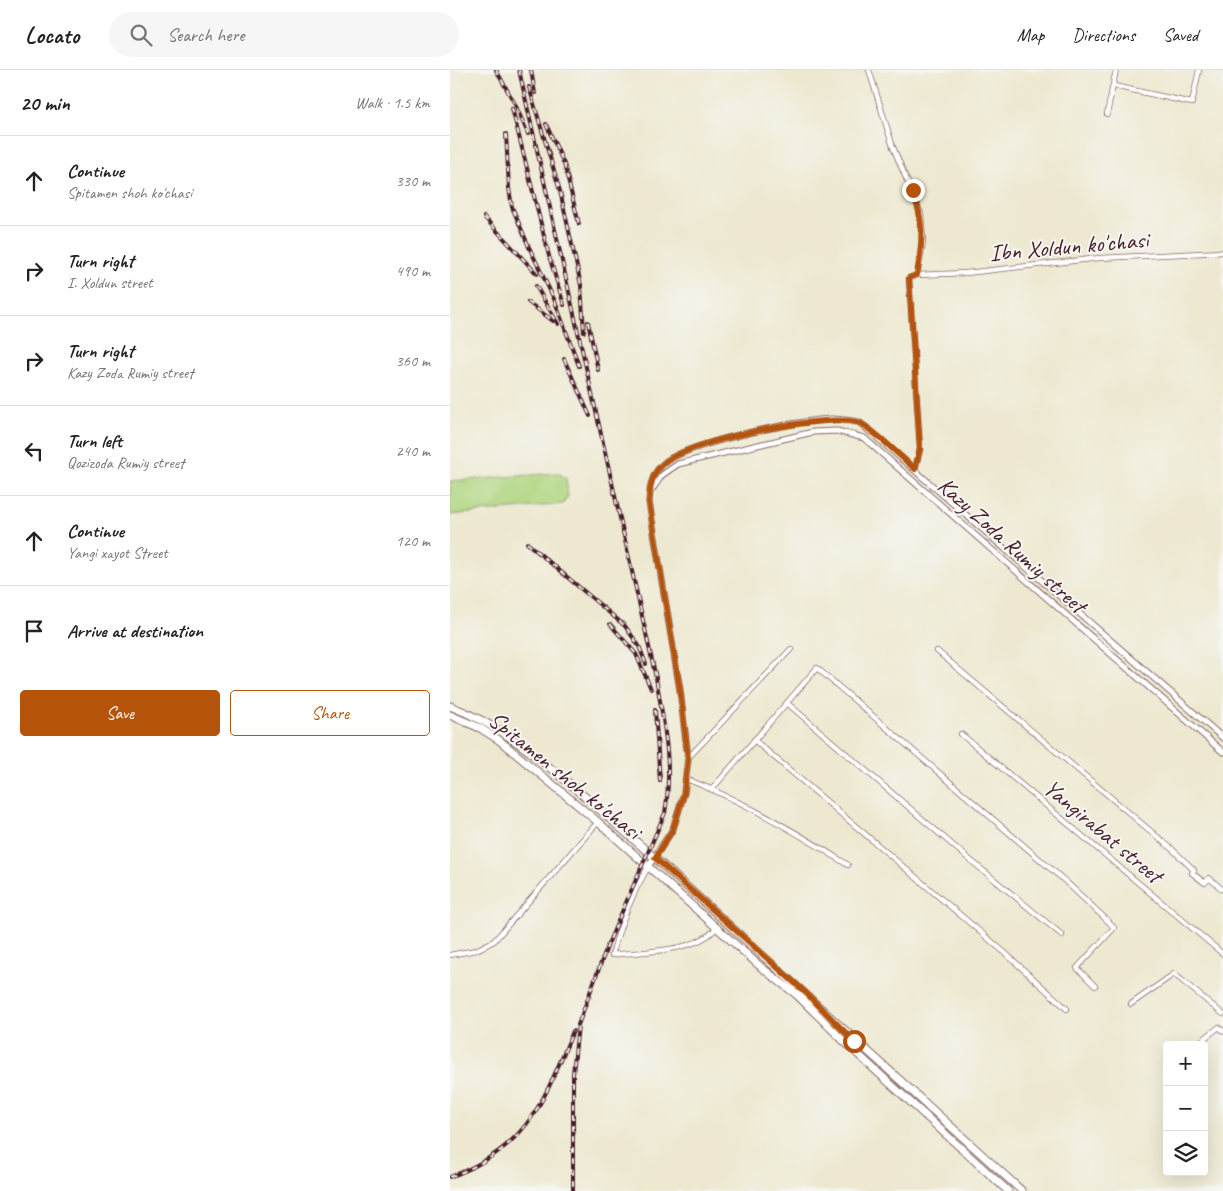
<!DOCTYPE html>
<html lang="en">
<head>
<meta charset="utf-8">
<style>
	:root { --surface:#fff; --page:#f6f6f6; --text:#222; --muted:#767676; --line:#e0e0e0; --accent:#b45309 }
	body { margin:0; font-family:Caveat,sans-serif; background:var(--page); color:var(--text) }
	.controls { position:absolute; right:15px; bottom:15px; display:grid; overflow:hidden; border-radius:5px; box-shadow:0 5px 20px #0002 }
	.controls button { width:45px; height:45px; display:grid; place-items:center; padding:0; border:0; border-bottom:1px solid var(--line); background:var(--surface); color:var(--text); font:25px sans-serif }
	.stop { position:absolute; width:15px; height:15px; margin:-11px; border:4px solid #b45309; border-radius:50%; background:#fff }
	.stop.end { background:#b45309; border-color:#fff; box-shadow:0 1px 5px #0008 }
	.list { margin:0; padding:0; list-style:none }
	h2 { display:flex; justify-content:space-between; align-items:center; height:65px; margin:0; padding:0 20px; font-size:21px }
	h2 small { font-size:16px; font-weight:400; color:var(--muted) }
	.list li { display:grid; grid-template-columns:32px 1fr auto; gap:15px; align-items:center; box-sizing:border-box; height:90px; padding:0 20px; border-top:1px solid var(--line) }
	.list b { display:block; font-size:19px; white-space:nowrap }
	.list p { margin:0; font-size:16px; white-space:nowrap; color:var(--muted) }
	.list em { font-size:16px; font-style:normal; color:var(--muted) }
	.actions { display:flex; gap:10px; padding:15px 20px }
	.actions a { flex:1; padding:11px 0; border:1px solid var(--accent); border-radius:5px; text-align:center; font-size:18px; color:var(--accent) }
	.actions .main { background:var(--accent); color:#fff }
	.icon { flex:none; width:28px; height:28px; fill:none; stroke:currentColor; stroke-width:2; stroke-linecap:round; stroke-linejoin:round }
	.map { position:relative; flex:none; width:773px; height:1121px; overflow:hidden }
	header { display:flex; align-items:center; gap:30px; box-sizing:border-box; height:70px; padding:0 25px; background:var(--surface); border-bottom:1px solid var(--line) }
	header strong { font-size:24px }
	nav { display:flex; gap:28px; margin-inline-start:auto; font-size:18px }
	.search { width:350px; height:45px; background:var(--page); display:flex; align-items:center; gap:12px; box-sizing:border-box; padding:0 18px; border-radius:28px; color:var(--muted); font-size:19px }
	main { display:flex }
	aside { flex:1; background:var(--surface) }
	.map>svg:first-child { display:block }
</style>
</head>
<body>
<header>
<strong>Locato</strong>
<div class="search"><svg class="icon" aria-label="search" viewBox="0 0 24 24"><circle cx="10" cy="10" r="6"/><path d="M15 15l6 6"/></svg>Search here</div>
<nav><a>Map</a><a>Directions</a><a>Saved</a></nav>
</header>
<main>
<aside>
<h2>20 min<small>Walk · 1.5 km</small></h2>
<ul class="list">
<li><svg class="icon" aria-label="ahead" viewBox="0 0 24 24"><path d="M12 20V5M6 11l6-6 6 6"/></svg><div><b>Continue</b><p>Spitamen shoh ko'chasi</p></div><em>330 m</em></li>
<li><svg class="icon" aria-label="right" viewBox="0 0 24 24"><path d="M7 20v-9h11M14 6l5 5-5 5"/></svg><div><b>Turn right</b><p>I. Xoldun street</p></div><em>490 m</em></li>
<li><svg class="icon" aria-label="right" viewBox="0 0 24 24"><path d="M7 20v-9h11M14 6l5 5-5 5"/></svg><div><b>Turn right</b><p>Kazy Zoda Rumiy street</p></div><em>360 m</em></li>
<li><svg class="icon" aria-label="left" viewBox="0 0 24 24"><path d="M17 20v-9H6M10 6l-5 5 5 5"/></svg><div><b>Turn left</b><p>Qozizoda Rumiy street</p></div><em>240 m</em></li>
<li><svg class="icon" aria-label="ahead" viewBox="0 0 24 24"><path d="M12 20V5M6 11l6-6 6 6"/></svg><div><b>Continue</b><p>Yangi xayot Street</p></div><em>120 m</em></li>
<li><svg class="icon" aria-label="arrive" viewBox="0 0 24 24"><path d="M6 21V4h12l-3 4 3 4H6"/></svg><div><b>Arrive at destination</b></div></li>
</ul>
<div class="actions"><a class="main">Save</a><a>Share</a></div>
</aside>
<div class="map">
<svg width="773" height="1121" viewBox="0 0 773 1121">
	<rect width="100%" height="100%" fill="#f6f6f2"/>
	<filter id="ink" filterUnits="userSpaceOnUse"><feTurbulence type="fractalNoise" baseFrequency=".02" numOctaves="2"/><feDisplacementMap in="SourceGraphic" scale="10" xChannelSelector="R" yChannelSelector="G"/><feConvolveMatrix kernelMatrix="1 2 1 2 8 2 1 2 1" color-interpolation-filters="sRGB"/></filter>
	<filter id="wash" filterUnits="userSpaceOnUse"><feTurbulence type="fractalNoise" baseFrequency=".0096" numOctaves="4" result="noise"/><feDisplacementMap in="SourceGraphic" scale="20" xChannelSelector="R" yChannelSelector="G"/><feGaussianBlur stdDeviation="1.12" result="paint"/><feColorMatrix in="noise" values="0 0 0 0 0 0 0 0 0 0 0 0 0 0 0 0 0 1.4 0 .05"/><feComposite in="paint" operator="in"/></filter>
	<g filter="url(#wash)">
		<rect width="100%" height="100%" fill="#ede8cf"/>
		<path fill="#afd57f" stroke="#7c7a55" d="M108 403 116 408 118 426 113 434 0 445V411Z"/>
	</g>
	<g filter="url(#ink)">
		<g fill="none" stroke-linecap="round" stroke-linejoin="round">
			<defs>
				<g id="minor">
					<path d="M419 0 443 77 471 144 473 172 467 205"/>
					<path d="M664 16 742 33 749 0"/>
					<path d="M657 44 666 0"/>
					<path d="M465 399 470 379 459 208 467 205 516 203 650 188 773 182"/>
					<path d="M487 581 723 780 744 800 742 803 755 813 759 808 773 820"/>
					<path d="M337 633 519 789 612 865"/>
					<path d="M511 664 773 884"/>
					<path d="M304 670 554 882 617 939"/>
					<path d="M238 688 341 579"/>
					<path d="M236 709C292 730 348 763 398 795"/>
					<path d="M262 719 367 598 615 811 660 853 664 858 627 898 645 916"/>
					<path d="M198 797C182 824 170 854 162 885 193 881 247 883 267 857"/>
					<path d="M0 885 26 880 44 871 148 752"/>
					<path d="M681 934 724 904 773 944"/>
					<path d="M746 975 769 957 773 961"/>
				</g>
				<g id="tertiary">
					<path d="M201 421 212 405 228 394 363 362 387 361 414 368 773 682"/>
					<path d="M198 797 223 759 234 723 238 688 230 620 199 432C200 417 202 404 213 394 236 373 349 350 382 349 391 349 400 351 409 352L773 668"/>
				</g>
				<g id="primary">
					<path d="M0 636C53 656 91 690 134 726 172 759 210 792 247 826 355 924 463 1023 572 1121"/>
					<path d="M0 645 30 658 49 670 148 752 312 898 347 925 400 977 558 1121"/>
				</g>
			</defs>
			<use href="#minor" stroke="#836564" stroke-width="6"/>
			<use href="#tertiary" stroke="#836564" stroke-width="7"/>
			<use href="#primary" stroke="#836564" stroke-width="9"/>
			<use href="#minor" stroke="#fff" stroke-width="4.5"/>
			<use href="#tertiary" stroke="#fff" stroke-width="5"/>
			<use href="#primary" stroke="#fff" stroke-width="7"/>
			<defs>
				<g id="rail">
					<path d="M46 0 65 34 78 64"/>
					<path d="M69 0 206 608C214 653 223 697 215 743L158 874 128 955 123 1004V1121"/>
					<path d="M81 0 85 23"/>
					<path d="M79 17 110 121 131 215 134 262"/>
					<path d="M62 38 99 186 114 235"/>
					<path d="M96 54 114 94 129 154"/>
					<path d="M56 64 59 118 62 137 79 177 104 229 129 296"/>
					<path d="M34 147 87 204"/>
					<path d="M86 216 108 254"/>
					<path d="M78 232 103 251"/>
					<path d="M138 252 148 300"/>
					<path d="M114 289 140 346"/>
					<path d="M77 473 175 556 189 576 196 594"/>
					<path d="M160 554 186 584 201 619"/>
					<path d="M205 640 210 711"/>
					<path d="M0 1107C78 1078 93 1033 123 961"/>
				</g>
			</defs>
			<use href="#rail" stroke="#4a1f2b" stroke-width="4"/>
			<use href="#rail" stroke="#f6f6f2" stroke-width="2" stroke-dasharray="5.5" stroke-linecap="butt"/>
		</g>
	</g>
	<g fill="none" stroke-linecap="round" stroke-linejoin="round" filter="url(#ink)">
		<path stroke="#b45309" stroke-width="6" d="M404 971 356 923 205 788 223 759 234 723 238 688 230 620 199 432C200 418 201 404 213 394 239 370 372 344 407 352 418 354 454 390 465 399L470 379 459 208 467 205C473 172 474 152 463 120"/>
	</g>
	<g text-anchor="middle" dominant-baseline="central" stroke-width="4" stroke-linejoin="round" paint-order="stroke">
		<g font-size="24" fill="#4a1f2b" stroke="#f6f6f2">
			<text transform="translate(619 176) rotate(-5)">Ibn Xoldun ko'chasi</text>
			<text transform="translate(562 475) rotate(42)">Kazy Zoda Rumiy street</text>
			<text transform="translate(115 705) rotate(39)">Spitamen shoh ko'chasi</text>
			<text transform="translate(653 761) rotate(40)">Yangirabat street</text>
		</g>
	</g>
</svg>
<div class="controls">
<button>+</button>
<button>−</button>
<button><svg class="icon" aria-label="layers" viewBox="0 0 24 24"><path d="M12 4l9 5-9 5-9-5zM3 14l9 5 9-5"/></svg></button>
</div>
<div class="stop" style="left:404px;top:971px"></div>
<div class="stop end" style="left:463px;top:120px"></div>
</div>
</main>
</body>
</html>
